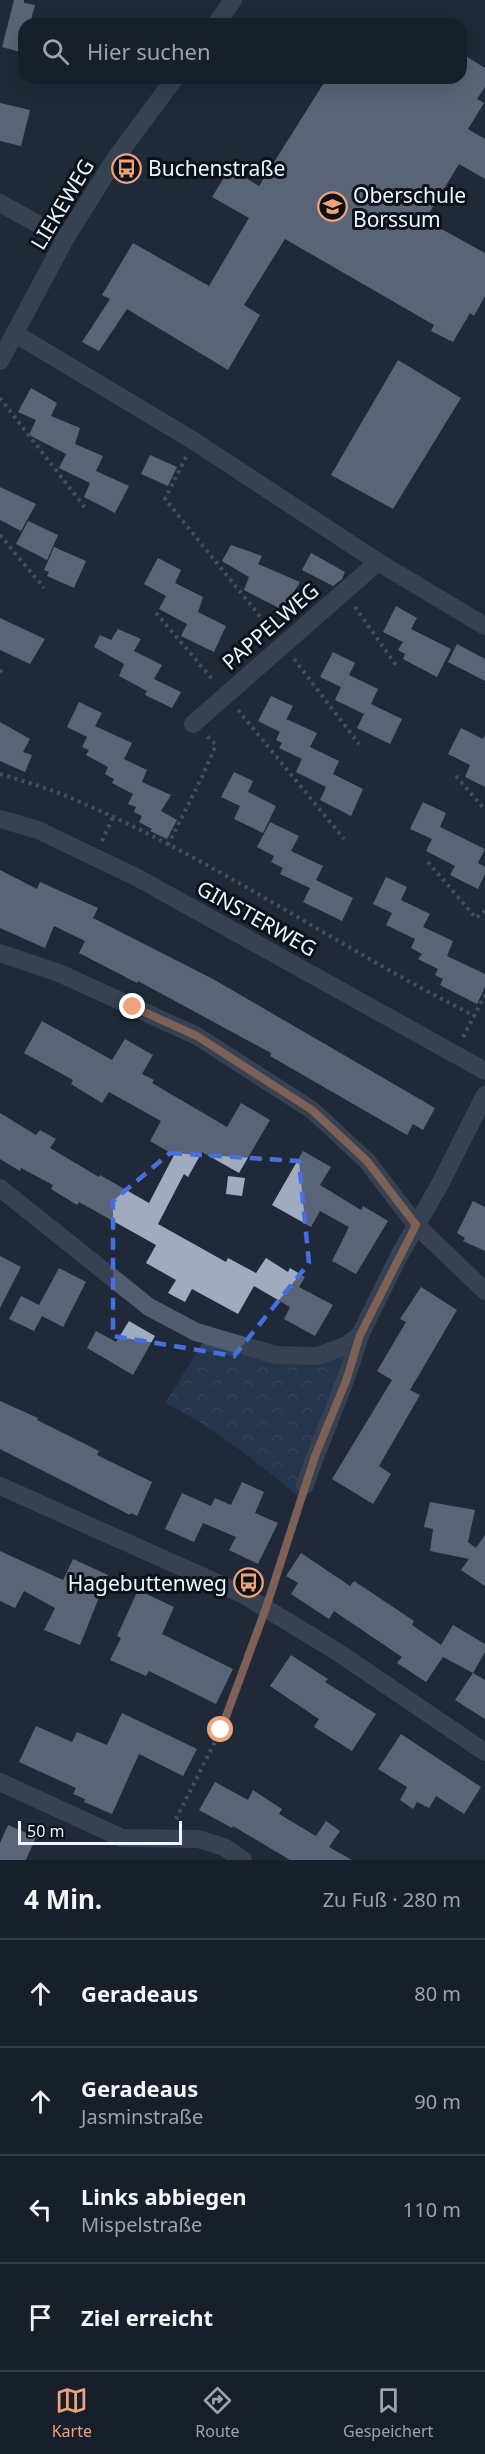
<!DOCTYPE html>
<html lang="de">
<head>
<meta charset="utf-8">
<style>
	:root { --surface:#171f2b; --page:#242c37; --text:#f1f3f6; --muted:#9ea2a9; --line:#363d47; --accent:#f0a27a }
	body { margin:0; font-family:"Noto Sans",sans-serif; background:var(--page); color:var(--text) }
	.scale { position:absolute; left:18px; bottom:15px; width:164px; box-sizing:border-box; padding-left:6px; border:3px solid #edf4ff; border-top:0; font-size:16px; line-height:21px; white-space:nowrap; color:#edf4ff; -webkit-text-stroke:4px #0d1219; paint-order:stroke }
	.stop { position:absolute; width:18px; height:18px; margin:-14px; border:4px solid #f0a27a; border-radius:50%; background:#fff }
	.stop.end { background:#f0a27a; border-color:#fff; box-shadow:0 2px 6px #0008 }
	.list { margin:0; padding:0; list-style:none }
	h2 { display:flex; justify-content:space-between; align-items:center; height:78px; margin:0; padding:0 24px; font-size:26px }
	h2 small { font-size:20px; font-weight:400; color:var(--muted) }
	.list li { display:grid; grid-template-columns:39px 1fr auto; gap:18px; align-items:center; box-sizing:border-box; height:108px; padding:0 24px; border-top:2px solid var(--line) }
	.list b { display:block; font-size:22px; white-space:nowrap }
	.list p { margin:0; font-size:20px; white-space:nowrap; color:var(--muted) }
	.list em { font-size:20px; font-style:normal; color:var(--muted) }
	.icon { flex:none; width:33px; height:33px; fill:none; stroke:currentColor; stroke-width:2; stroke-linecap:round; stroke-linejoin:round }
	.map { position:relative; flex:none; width:485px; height:1860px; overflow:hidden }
	.search { position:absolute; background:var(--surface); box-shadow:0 6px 24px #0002; left:18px; right:18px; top:18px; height:66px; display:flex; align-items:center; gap:15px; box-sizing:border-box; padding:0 21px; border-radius:18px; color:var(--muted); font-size:22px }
	.sheet { height:510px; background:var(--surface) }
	nav { display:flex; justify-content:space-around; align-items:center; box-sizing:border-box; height:84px; border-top:2px solid var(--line); background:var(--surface); font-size:16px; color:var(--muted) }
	nav a { display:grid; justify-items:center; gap:3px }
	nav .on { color:var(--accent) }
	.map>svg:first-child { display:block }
</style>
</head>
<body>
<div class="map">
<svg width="485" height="1860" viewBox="0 0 485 1860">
	<defs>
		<pattern id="park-crowns" width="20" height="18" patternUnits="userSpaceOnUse" patternTransform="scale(1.5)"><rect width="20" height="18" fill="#2d4363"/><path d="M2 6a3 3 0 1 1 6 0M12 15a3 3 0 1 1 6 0" fill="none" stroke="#4c5f7a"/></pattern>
	</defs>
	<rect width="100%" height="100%" fill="#1f2939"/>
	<path fill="url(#park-crowns)" d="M360 1335 315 1456 301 1499C261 1465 212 1426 165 1403L207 1336 300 1357Z"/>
	<g fill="#9facc0">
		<path d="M14 0H24V3L35 5 30 24H24V53L2 47Z"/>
		<path d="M461 53 485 68V87L477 99 484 103 468 129 485 139V179L459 164 425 220 485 253V296L474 316 470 313 453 342 431 331 434 325 285 239 244 305 260 315 228 370 127 309 99 351 82 342 110 299 102 295 133 243 209 286 249 218 212 197 230 168 259 186 327 78H461Z"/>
		<path d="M0 103 30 110 21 146 0 141Z"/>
		<path d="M398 360 461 398 393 509 331 475Z"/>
		<path d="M31 388 57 403 51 416 80 428 75 444 103 456 96 471 129 486 115 513 84 497 90 483 59 468 66 454 29 435 36 420 18 412Z"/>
		<path d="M150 455 177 467 168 486 141 474Z"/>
		<path d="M0 487 36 504 21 531 0 520Z"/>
		<path d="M28 521 58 535 47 560 16 544Z"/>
		<path d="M231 545 262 556 258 564 300 582 283 610 244 590 249 577 222 561Z"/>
		<path d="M54 547 86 561 74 588 47 576 49 572 44 570Z"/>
		<path d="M311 553 345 572 342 579 333 586 302 570Z"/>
		<path d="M158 558 181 570 175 583 203 597 198 612 226 626 214 652 181 636 187 624 159 609 166 596 144 584Z"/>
		<path d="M396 606 417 618 411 629 451 649 437 677 403 659 405 654 398 650 403 642 383 632Z"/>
		<path d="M0 618 45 639 30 664 0 650Z"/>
		<path d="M118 629 141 639 134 651 162 665 154 679 181 692 172 708 145 695 147 691 119 676 124 664 94 647 100 635 111 640Z"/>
		<path d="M457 644 485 659V681L448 662Z"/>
		<path d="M333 652 355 663 349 675 378 689 371 704 402 719 390 744 357 728 364 714 335 700 341 687 320 677Z"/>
		<path d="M271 696 293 706 280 732 258 721Z"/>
		<path d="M79 702 102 713 95 726 132 743 124 759 147 770 142 782 171 795 161 811 177 820 167 839 150 831 152 829 139 822 142 816 134 812 136 807 128 804 133 794 112 783 114 779 105 774 108 767 86 755 89 750 82 747 87 737 67 727Z"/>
		<path d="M286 719 317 733 310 747 339 761 333 774 363 789 351 816 320 800 326 787 296 772 302 759 279 748 282 743 276 740Z"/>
		<path d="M0 722 30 739 23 752 32 755 25 772 0 761Z"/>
		<path d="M461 728 483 739 485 735V787L465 777 470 765 448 754Z"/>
		<path d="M234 772 253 781 248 792 276 806 263 833 234 819 240 806 221 797Z"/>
		<path d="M423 802 446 813 440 827 485 849 478 863 485 867V874L478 889 450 875 455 866 426 851 432 839 410 829Z"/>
		<path d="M270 822 299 836 291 851 323 866 316 880 353 898 342 921 303 902 310 888 280 874 283 868 271 862 274 856 257 847Z"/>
		<path d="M0 870 37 889 40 882 98 908 93 918 213 979 435 1108 423 1130 413 1124 407 1135 270 1056 271 1053 138 981 137 983 79 953 85 941 54 926 45 948 0 928Z"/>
		<path d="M386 877 407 887 401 900 430 914 423 927 453 941 447 956 485 974V987L477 1004 440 985 443 979 435 975 438 969 418 959 422 954 411 948 415 939 386 925 392 913 373 904Z"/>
		<path d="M42 1021 112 1060 125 1039 153 1055 142 1074 154 1080 152 1083 227 1127 241 1103 270 1120 239 1173 202 1152 188 1177 184 1174 158 1224 226 1262 228 1258 256 1273 266 1258 288 1272 290 1268 305 1277 299 1287 333 1305 315 1336 284 1319 290 1307 254 1286 238 1314 192 1289 185 1302 168 1293 176 1280 146 1263 156 1245 79 1202 77 1205 51 1189 53 1185 21 1168 20 1171 0 1159V1113L36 1135 40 1130 56 1139 50 1148 99 1177 100 1175 149 1203 174 1155 150 1141 161 1121 109 1092 102 1103 71 1084 73 1080 24 1053Z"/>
		<path d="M303 1151 331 1167 320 1185 361 1210 363 1206 388 1221 356 1274 332 1261 349 1227 320 1211 311 1227 272 1205Z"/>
		<path d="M228 1176 245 1178 242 1196 226 1194Z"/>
		<path d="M473 1201 485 1207V1251L463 1241 465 1238 457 1233Z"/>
		<path d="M0 1256 21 1267 0 1308Z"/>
		<path d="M59 1268 86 1282 63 1327 42 1316 34 1331 9 1319 21 1296 39 1305Z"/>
		<path d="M421 1287 457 1310 410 1390 420 1395 379 1466 391 1474 373 1504 332 1479 392 1380 377 1371 406 1322 400 1319Z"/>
		<path d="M129 1321 155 1336 133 1375 87 1348 96 1331 116 1342Z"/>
		<path d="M0 1401 38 1418 37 1420 99 1451 97 1455 152 1482 137 1516 131 1513 130 1515 0 1449Z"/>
		<path d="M242 1482 264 1492 255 1513 278 1523 258 1564 229 1550 236 1537 203 1523 194 1542 165 1529 182 1493 211 1506 215 1498 231 1505Z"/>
		<path d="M430 1502 475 1510 468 1542 476 1548 485 1535V1586L461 1570 469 1559 430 1551 433 1529 424 1527Z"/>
		<path d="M0 1551 63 1580 73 1559 108 1575 80 1645 44 1630 55 1608 24 1591 15 1608 0 1601Z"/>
		<path d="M301 1553 350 1586 354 1581 414 1621 412 1625 441 1645 453 1625 485 1644V1652L473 1673 443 1657 426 1682 397 1663 402 1657 334 1611 329 1619 291 1594 298 1583 286 1576Z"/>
		<path d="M138 1590 174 1607 162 1634 233 1669 216 1704 149 1671 146 1676 110 1660 121 1638 117 1636Z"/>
		<path d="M291 1655 328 1679 325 1682 376 1714 352 1751 314 1727 319 1719 270 1686Z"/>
		<path d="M473 1673 485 1680V1719L455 1700Z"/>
		<path d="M122 1713 197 1749 183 1776 139 1754 112 1814 84 1802 85 1799 73 1794 76 1788 19 1762 36 1726 72 1742 77 1732 107 1745Z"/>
		<path d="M401 1734 481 1787 464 1814 436 1796 429 1808 417 1802 413 1809 400 1800 407 1787 378 1769Z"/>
		<path d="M215 1782 248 1800 253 1790 282 1809 279 1814 316 1836 326 1821 340 1831 329 1847 352 1860H290L233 1826 232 1828 199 1810Z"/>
		<path d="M8 1825 36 1837 26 1860H0V1843Z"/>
	</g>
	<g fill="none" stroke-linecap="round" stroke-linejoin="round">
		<g stroke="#717a88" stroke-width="4" stroke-dasharray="3 4.5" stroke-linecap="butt">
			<path d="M0 398 86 509"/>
			<path d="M186 457 165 499 271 630"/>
			<path d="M0 535 44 588"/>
			<path d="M355 607 398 668"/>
			<path d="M156 613 214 681"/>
			<path d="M294 659 359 744"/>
			<path d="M0 670 4 675"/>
			<path d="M238 710 344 839"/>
			<path d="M0 774C19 780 38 785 56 792 204 851 334 946 475 1016"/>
			<path d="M456 776 485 810"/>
			<path d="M102 841 113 817"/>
			<path d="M168 845 201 779 216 745 207 736"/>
			<path d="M428 862 476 918 485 911"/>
			<path d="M463 1037 485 995"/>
			<path d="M272 1590 300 1503"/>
			<path d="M176 1819 221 1730 260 1625"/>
		</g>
		<g stroke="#525e70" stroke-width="18">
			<path d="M216 24 233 0"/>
			<path d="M0 203 65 239"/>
			<path d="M14 333 194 441 378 562 485 626"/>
			<path d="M0 361 65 239 115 159 175 78"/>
			<path d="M193 724 378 562"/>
			<path d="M0 819 38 830 138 878 485 1071"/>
			<path d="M0 953 59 973 197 1036 312 1110 367 1161 416 1225 485 1291"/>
			<path d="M0 1188 149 1307 196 1332 276 1355 318 1356 347 1345 360 1335 400 1254 440 1184 485 1095"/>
			<path d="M305 1485C322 1434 346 1387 360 1335"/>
			<path d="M0 1486 242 1594 336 1651 485 1752"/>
			<path d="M0 1782 122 1838 198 1839 224 1847 243 1860"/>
		</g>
	</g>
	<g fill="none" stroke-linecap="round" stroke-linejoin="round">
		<path stroke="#f0a27a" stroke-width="8" d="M133 1007 197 1036 312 1110 367 1161 416 1225 360 1335 346 1381 315 1456 266 1608 221 1730"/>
	</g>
	<path d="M0 0H485V1860H0ZM170 1153 299 1161 309 1263 234 1356 113 1336V1201Z" fill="#1f2939" fill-opacity=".55" fill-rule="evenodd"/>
	<path fill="none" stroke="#476fe0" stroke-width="4.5" stroke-dasharray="12 8" stroke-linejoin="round" d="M170 1153 299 1161 309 1263 234 1356 113 1336V1201Z"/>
	<defs>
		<symbol id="bus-ring" viewBox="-11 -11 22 22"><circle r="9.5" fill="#0d1219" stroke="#f0a27a" stroke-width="1.5"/><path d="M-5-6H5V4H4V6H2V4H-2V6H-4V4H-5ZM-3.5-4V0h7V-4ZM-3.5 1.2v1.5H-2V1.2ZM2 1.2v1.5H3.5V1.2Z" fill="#f0a27a"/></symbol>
		<symbol id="school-ring" viewBox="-11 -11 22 22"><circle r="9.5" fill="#0d1219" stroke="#f0a27a" stroke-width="1.5"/><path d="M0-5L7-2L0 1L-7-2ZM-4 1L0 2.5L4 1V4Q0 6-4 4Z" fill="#f0a27a"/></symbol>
	</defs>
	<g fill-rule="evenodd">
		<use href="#bus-ring" x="110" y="152" width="33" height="33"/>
		<use href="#school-ring" x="316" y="190" width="33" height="33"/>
		<use href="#bus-ring" x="232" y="1566" width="33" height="33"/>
	</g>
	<g text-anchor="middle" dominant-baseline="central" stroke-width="6" stroke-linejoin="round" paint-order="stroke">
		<g font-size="21" fill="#edf4ff" stroke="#0d1219" text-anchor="start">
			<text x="148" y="168">Buchenstraße</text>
			<text x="353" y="195">Oberschule<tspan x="353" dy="24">Borssum</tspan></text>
			<text x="227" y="1583" text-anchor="end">Hagebuttenweg</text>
		</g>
		<g font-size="21" fill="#edf4ff" stroke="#0d1219">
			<text transform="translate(62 204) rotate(-59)">LIEKEWEG</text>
			<text transform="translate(270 626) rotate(-41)">PAPPELWEG</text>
			<text transform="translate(257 918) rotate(29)">GINSTERWEG</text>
		</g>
	</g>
</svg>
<div class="scale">50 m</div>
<div class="stop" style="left:221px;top:1730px"></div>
<div class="stop end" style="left:133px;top:1007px"></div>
<div class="search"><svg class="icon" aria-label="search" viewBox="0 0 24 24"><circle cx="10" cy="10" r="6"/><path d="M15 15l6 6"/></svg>Hier suchen</div>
</div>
<section class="sheet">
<h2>4 Min.<small>Zu Fuß · 280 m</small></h2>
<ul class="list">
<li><svg class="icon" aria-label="ahead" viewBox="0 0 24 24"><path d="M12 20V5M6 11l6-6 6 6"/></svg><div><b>Geradeaus</b></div><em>80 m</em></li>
<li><svg class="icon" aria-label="ahead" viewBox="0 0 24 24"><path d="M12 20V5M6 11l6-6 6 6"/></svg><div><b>Geradeaus</b><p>Jasminstraße</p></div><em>90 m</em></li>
<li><svg class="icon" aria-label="left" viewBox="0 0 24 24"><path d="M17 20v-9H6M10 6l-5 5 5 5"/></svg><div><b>Links abbiegen</b><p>Mispelstraße</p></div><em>110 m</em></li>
<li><svg class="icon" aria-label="arrive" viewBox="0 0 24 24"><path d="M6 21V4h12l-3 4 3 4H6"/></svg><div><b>Ziel erreicht</b></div></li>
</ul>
</section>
<nav>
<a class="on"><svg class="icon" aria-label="map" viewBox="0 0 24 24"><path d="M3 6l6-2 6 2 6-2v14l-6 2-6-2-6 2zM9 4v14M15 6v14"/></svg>Karte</a>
<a><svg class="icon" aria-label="directions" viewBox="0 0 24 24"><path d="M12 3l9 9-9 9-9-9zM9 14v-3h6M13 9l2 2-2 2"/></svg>Route</a>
<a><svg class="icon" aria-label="saved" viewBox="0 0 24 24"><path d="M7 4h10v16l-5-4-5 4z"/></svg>Gespeichert</a>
</nav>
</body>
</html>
